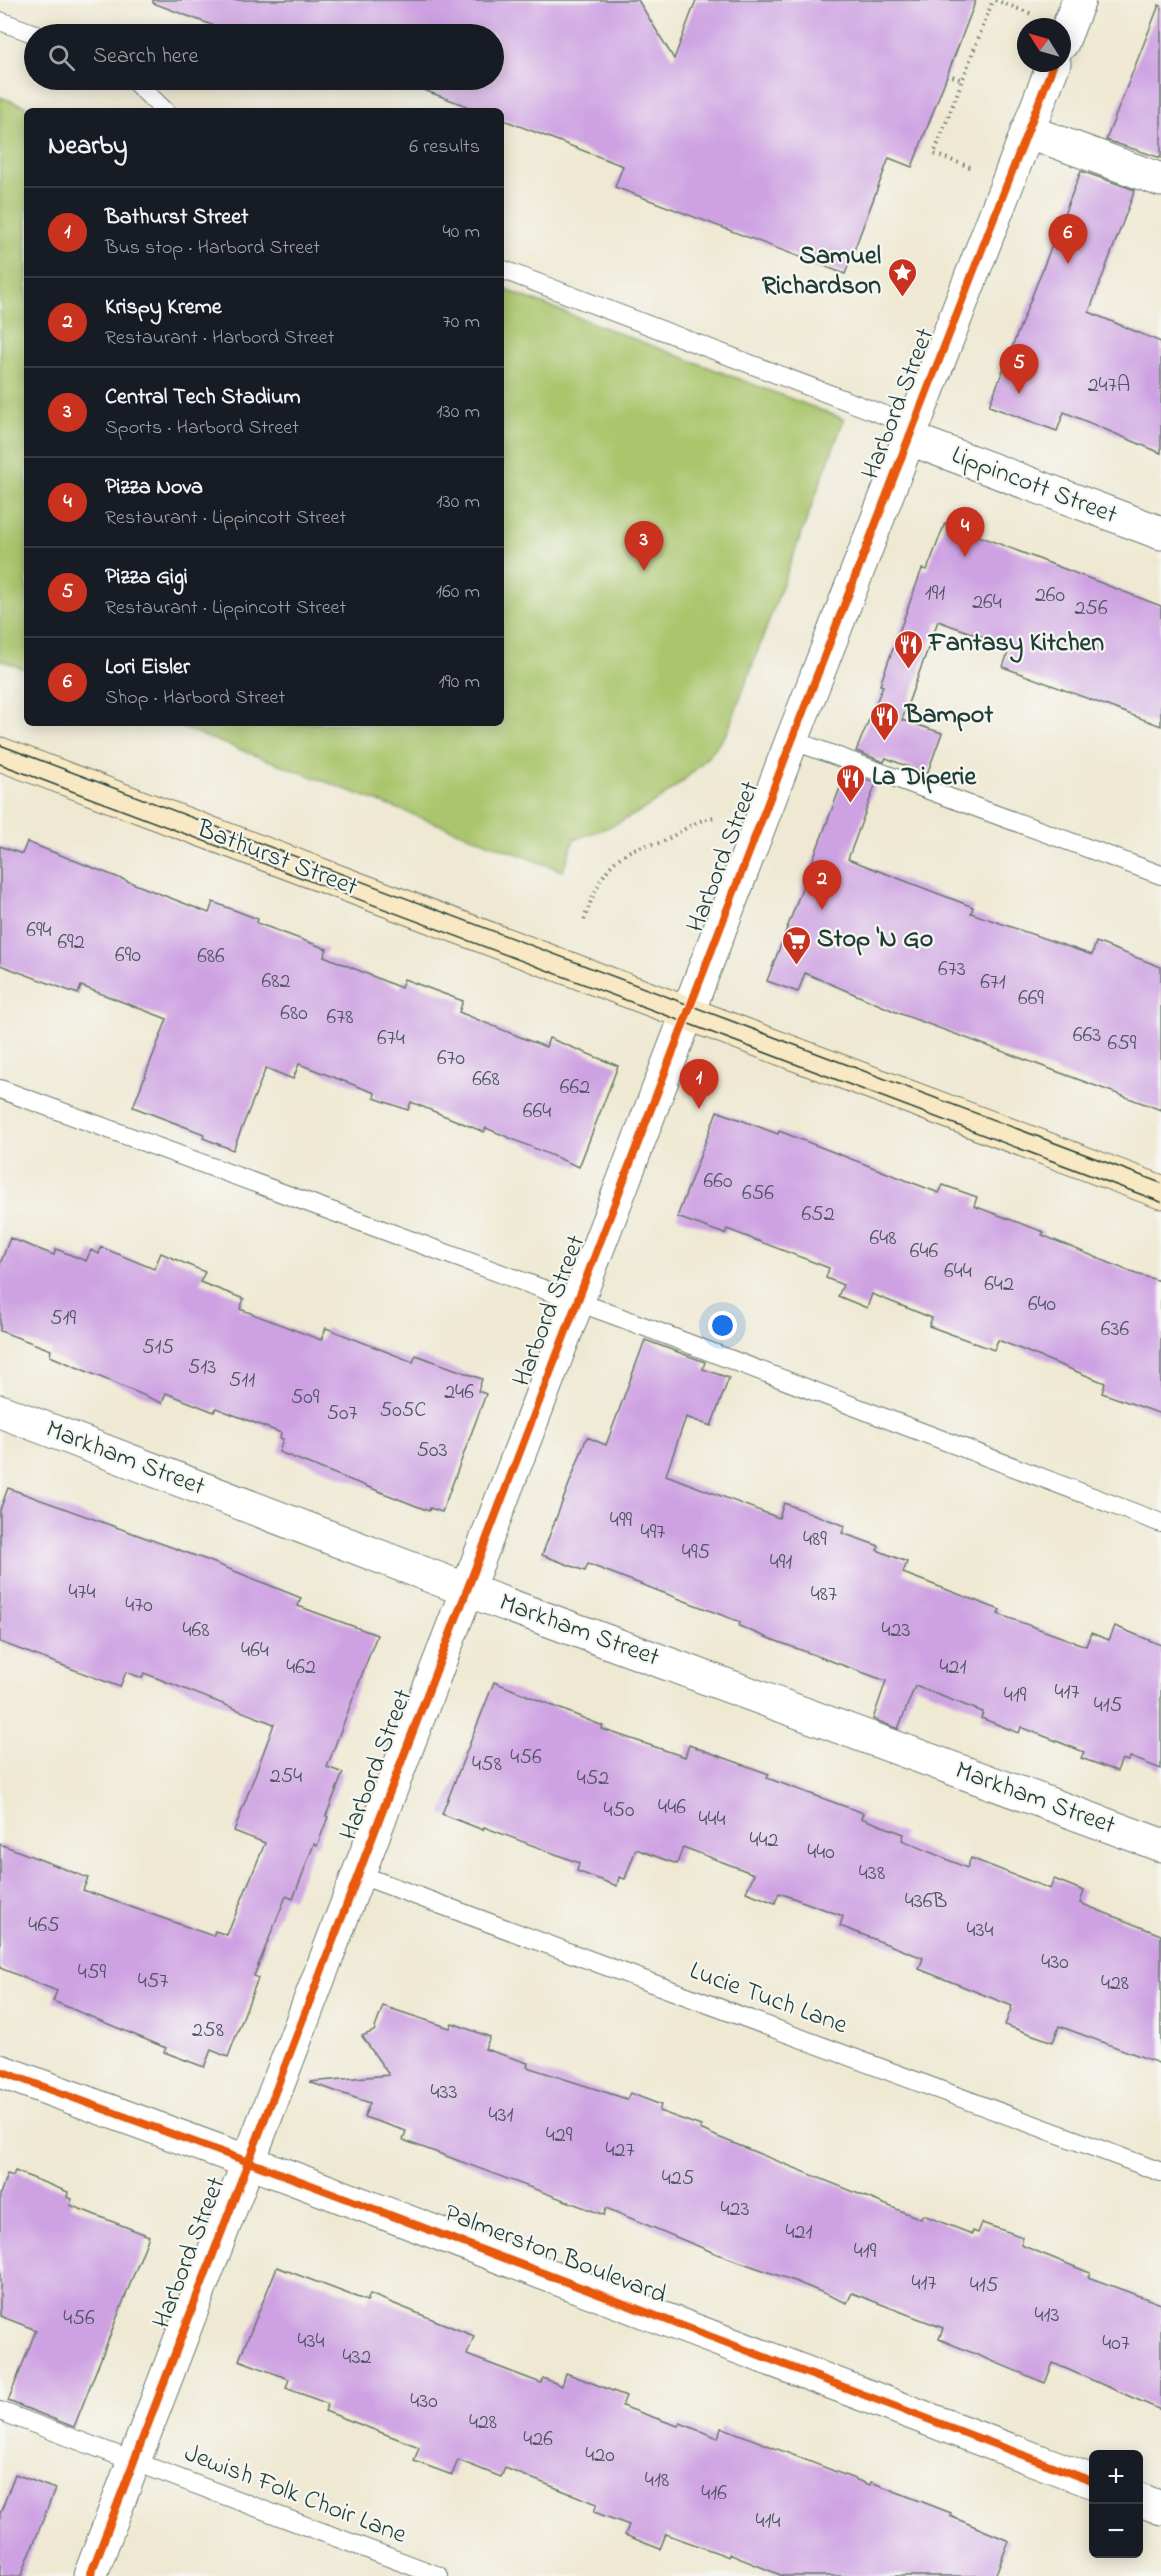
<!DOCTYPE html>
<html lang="en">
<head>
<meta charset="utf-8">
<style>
	:root { --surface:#171b24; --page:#20242c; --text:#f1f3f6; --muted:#9ea1a6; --line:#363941; --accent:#c8321e }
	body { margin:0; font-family:"Indie Flower",sans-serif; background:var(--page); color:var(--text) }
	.controls { position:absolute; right:18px; bottom:18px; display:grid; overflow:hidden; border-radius:9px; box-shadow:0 3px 15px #0003 }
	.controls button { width:54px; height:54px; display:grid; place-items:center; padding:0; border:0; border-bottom:2px solid var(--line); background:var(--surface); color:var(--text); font:30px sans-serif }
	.compass { position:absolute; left:1017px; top:18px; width:54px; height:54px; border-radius:50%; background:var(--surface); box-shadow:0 3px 15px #0003; rotate:307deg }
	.you { position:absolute; left:723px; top:1326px; width:21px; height:21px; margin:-15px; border:4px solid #fff; border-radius:50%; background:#1a73e8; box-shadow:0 0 0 9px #1a73e833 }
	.badge { display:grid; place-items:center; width:39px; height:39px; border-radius:50%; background:var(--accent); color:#fff; font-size:20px; font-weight:700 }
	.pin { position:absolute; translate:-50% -50px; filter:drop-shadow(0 2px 3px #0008) }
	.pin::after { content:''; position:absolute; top:32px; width:21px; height:18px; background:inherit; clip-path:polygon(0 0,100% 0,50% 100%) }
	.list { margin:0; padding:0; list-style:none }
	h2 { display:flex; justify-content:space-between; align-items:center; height:78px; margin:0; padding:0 24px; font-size:26px }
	h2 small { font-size:20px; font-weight:400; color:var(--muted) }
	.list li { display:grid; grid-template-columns:39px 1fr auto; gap:18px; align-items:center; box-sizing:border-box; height:90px; padding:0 24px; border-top:2px solid var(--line) }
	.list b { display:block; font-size:22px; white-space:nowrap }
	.list p { margin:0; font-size:20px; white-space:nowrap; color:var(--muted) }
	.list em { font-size:20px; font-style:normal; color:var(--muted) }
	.icon { flex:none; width:33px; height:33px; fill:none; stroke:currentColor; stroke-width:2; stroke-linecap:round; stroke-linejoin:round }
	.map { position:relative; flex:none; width:1161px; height:2576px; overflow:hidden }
	.search { position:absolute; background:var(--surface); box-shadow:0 3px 15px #0003; left:24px; top:24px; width:480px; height:66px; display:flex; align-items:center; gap:15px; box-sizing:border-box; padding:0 21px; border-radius:33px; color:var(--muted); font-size:22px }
	.panel { position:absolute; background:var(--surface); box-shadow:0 3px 15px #0003; left:24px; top:108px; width:480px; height:618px; border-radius:9px }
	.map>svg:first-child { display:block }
</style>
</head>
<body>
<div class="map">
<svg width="1161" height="2576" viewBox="0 0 1161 2576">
	<rect width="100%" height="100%" fill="#f6f6f2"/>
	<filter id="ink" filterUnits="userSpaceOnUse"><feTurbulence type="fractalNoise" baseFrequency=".0167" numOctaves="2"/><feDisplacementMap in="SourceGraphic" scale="12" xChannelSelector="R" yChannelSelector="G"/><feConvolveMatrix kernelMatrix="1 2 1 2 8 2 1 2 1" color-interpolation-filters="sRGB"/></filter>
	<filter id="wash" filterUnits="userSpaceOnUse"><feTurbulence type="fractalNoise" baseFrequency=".008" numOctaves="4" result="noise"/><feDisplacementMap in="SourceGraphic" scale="24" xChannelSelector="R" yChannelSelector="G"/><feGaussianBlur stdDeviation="1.35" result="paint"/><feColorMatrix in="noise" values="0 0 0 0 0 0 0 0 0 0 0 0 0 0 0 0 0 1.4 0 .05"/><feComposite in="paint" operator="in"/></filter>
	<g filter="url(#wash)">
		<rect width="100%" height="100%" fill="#efe9d3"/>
		<g fill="#aac56c" stroke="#648150" stroke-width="1.5">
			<path d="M0 97 38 111H27V670L0 660Z"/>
			<path d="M501 288 844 419 728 731C691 784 636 822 574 839L563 871 169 723H501Z"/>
		</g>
		<g id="blocks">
			<g fill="#cea2e2">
				<path d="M153 0H638L674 59 696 0H976L912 167 889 158 845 274 615 187 623 166 501 119V111H480L397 80H494V34H236L153 3Z"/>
				<path d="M1159 5 1161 6V158L1106 140Z"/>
				<path d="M1081 171 1135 190 1089 312 1161 342V453L1064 412 1057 431 989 406Z"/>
				<path d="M945 523 1161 606V726L1003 667 1010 647 938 621 902 720 942 733 927 774 886 758 884 762 856 751 883 686 880 685 887 665 922 569 927 570Z"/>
				<path d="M846 772 876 783 848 859 973 907 971 913 1092 955 1096 942 1161 967V1110L901 1014 805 973 798 992 767 981Z"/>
				<path d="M27 842 209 913 213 902 258 919 257 923 327 949 324 956 401 988 404 979 463 1001 459 1012 530 1041 546 1047 549 1038 618 1066 579 1167 486 1128 484 1132 411 1102 408 1110 374 1098 375 1093 299 1064 293 1079 266 1068 233 1150 203 1138 204 1134 133 1107 167 1019 81 986 78 994 0 965V846L22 854Z"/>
				<path d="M717 1111 778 1134 779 1131 939 1193 943 1185 977 1197 974 1206 1044 1232 1042 1235 1136 1274 1161 1281V1414L1102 1393 1105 1383 998 1340 994 1350 929 1326 932 1318 872 1294 867 1308 838 1296 843 1285 826 1278 829 1268 727 1229 725 1234 677 1217Z"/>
				<path d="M10 1238 54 1255 56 1249 86 1261 91 1250 99 1254 101 1247 154 1269 161 1253 205 1272 200 1282 244 1299 240 1309 321 1340 326 1328 413 1362 416 1355 482 1379 478 1391 486 1394 442 1512 430 1508 429 1511 279 1452 283 1439 280 1438 281 1433 216 1408 214 1412 166 1393 162 1403 50 1356 51 1350 0 1331V1264Z"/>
				<path d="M645 1340 705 1362 703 1369 729 1378 711 1426 686 1417 666 1475 779 1518 784 1503 845 1526 842 1533 879 1546 877 1550 907 1562 903 1573 1000 1610 998 1614 1086 1646 1091 1633 1109 1640 1115 1626 1161 1645V1769L1130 1757 1128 1761 1122 1759 1117 1771 1081 1758 1084 1752 1021 1727 1019 1733 981 1718 983 1712 915 1686 898 1729 873 1719 886 1681 768 1638 739 1626 740 1622 588 1564 585 1571 542 1555 587 1437 606 1445Z"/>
				<path d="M8 1488 207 1560 301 1598 298 1606 377 1635 327 1767 343 1773 326 1816 328 1817 317 1846 314 1844 293 1899 286 1896 254 1976 258 1978 228 2057 211 2050 204 2067 164 2052 166 2048 53 2001 57 1991 0 1968V1844L88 1878 83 1890 213 1936 215 1931 227 1935 265 1843 234 1831 274 1724 144 1673 142 1678 126 1672 120 1687 0 1642V1510Z"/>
				<path d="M494 1682 603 1726 602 1729 685 1757 689 1745 769 1774 767 1778 863 1813 861 1818 904 1834 902 1840 967 1868 971 1858 1050 1889 1054 1879 1084 1891 1080 1903 1161 1935V2064L1059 2026 1053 2042 1005 2025 1012 2006 919 1969 923 1958 840 1926 843 1916 779 1893 775 1903 746 1892 754 1874 683 1847 677 1864 636 1849 625 1879 619 1877 617 1886 577 1871 579 1863 484 1827 483 1830 442 1814Z"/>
				<path d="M383 2006 450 2028 452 2023 490 2037 485 2049 528 2063 527 2067 627 2099 630 2093 661 2105 659 2111 701 2126 700 2129 718 2137 921 2219 923 2215 972 2234 973 2231 978 2233 982 2223 1023 2237 1021 2245 1090 2273 1088 2277 1161 2304V2410L1053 2363 1045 2383 939 2339 943 2328 852 2293 847 2303 797 2282 717 2254 606 2208 604 2215 403 2140 406 2131 364 2117 370 2103 309 2082 389 2075 362 2036 374 2031Z"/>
				<path d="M15 2171 68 2192 67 2197 72 2199 70 2205 149 2236 74 2427 8 2401 36 2330 0 2316V2194L7 2174 13 2176Z"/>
				<path d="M277 2267 367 2301 370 2294 474 2336 467 2355 541 2383 543 2378 562 2386 566 2373 626 2396 622 2406 678 2426 680 2423 718 2438 721 2427 870 2485 871 2482 951 2513 950 2516 1009 2541 995 2576H783L729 2554V2557L666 2534 660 2549 625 2535 629 2525 594 2512 597 2504 505 2468 501 2477 458 2460 452 2475 414 2461 419 2447 325 2411 328 2404 286 2388 289 2379 239 2360Z"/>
				<path d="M15 2474 55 2489 21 2576H0V2514Z"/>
			</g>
		</g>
	</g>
	<g filter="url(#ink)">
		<use href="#blocks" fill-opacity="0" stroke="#68796c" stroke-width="1.5"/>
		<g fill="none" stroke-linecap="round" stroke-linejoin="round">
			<defs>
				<g id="service">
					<path d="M0 21 35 34"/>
					<path d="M133 80 165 111"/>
					<path d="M501 269 913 426"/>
					<path d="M792 740 1161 875"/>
					<path d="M0 1089 619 1317 1161 1523"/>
					<path d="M358 1874 1161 2172"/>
					<path d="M0 2411 439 2576"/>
				</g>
				<g id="minor">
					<path d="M1027 131 1161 180"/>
					<path d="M908 438 1161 533"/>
					<path d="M0 1411 467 1590 1161 1845"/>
					<path d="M0 2071 287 2176 1094 2482"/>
					<path d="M1138 2499 1161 2508"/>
				</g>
				<g id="tertiary">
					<path d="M1062 43 1079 0"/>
					<path d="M90 2576 792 740 1054 63"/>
				</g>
				<path id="secondary" d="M0 754 1161 1192"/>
			</defs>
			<use href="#service" stroke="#68796c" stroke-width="20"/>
			<use href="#minor" stroke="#68796c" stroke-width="35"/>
			<use href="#tertiary" stroke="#68796c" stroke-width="35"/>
			<use href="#secondary" stroke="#68796c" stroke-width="35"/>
			<g stroke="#68796c" stroke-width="4" stroke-dasharray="1.5 4.5" stroke-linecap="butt">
				<path d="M995 0 1032 14"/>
				<path d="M947 74 962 80"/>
				<path d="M970 167 934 154 993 0"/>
				<path d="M584 920C594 891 606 859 637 848 646 844 656 845 664 841 681 832 694 821 714 817"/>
			</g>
			<use href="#service" stroke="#fff" stroke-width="18"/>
			<use href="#minor" stroke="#fff" stroke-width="33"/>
			<use href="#tertiary" stroke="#fff" stroke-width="33"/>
			<use href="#secondary" stroke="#f8e8c3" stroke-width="33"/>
			<g stroke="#1f3d34" stroke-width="1.5">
				<path d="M0 745 1161 1183"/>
				<path d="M0 764 1161 1202"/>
			</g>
			<defs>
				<g id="cycleway">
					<path d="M0 2071 287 2176 1094 2482"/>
					<path d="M90 2576 792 740 1054 63"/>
				</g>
			</defs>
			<use href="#cycleway" stroke="#f6f6f2" stroke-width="11"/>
			<use href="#cycleway" stroke="#e8590c" stroke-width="8"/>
		</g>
	</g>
	<defs>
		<symbol id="sight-pin" viewBox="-11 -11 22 30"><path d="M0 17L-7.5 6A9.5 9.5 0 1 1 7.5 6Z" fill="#c8321e" stroke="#f6f6f2"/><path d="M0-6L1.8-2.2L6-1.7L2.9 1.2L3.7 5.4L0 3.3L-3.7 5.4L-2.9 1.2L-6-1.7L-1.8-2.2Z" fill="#fff"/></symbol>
		<symbol id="restaurant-pin" viewBox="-11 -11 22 30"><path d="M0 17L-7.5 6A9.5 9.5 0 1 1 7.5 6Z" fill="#c8321e" stroke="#f6f6f2"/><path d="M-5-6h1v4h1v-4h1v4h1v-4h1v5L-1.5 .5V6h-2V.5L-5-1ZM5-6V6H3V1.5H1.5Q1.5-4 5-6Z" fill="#fff"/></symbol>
		<symbol id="supermarket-pin" viewBox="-11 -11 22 30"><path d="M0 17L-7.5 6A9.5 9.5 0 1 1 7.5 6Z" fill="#c8321e" stroke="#f6f6f2"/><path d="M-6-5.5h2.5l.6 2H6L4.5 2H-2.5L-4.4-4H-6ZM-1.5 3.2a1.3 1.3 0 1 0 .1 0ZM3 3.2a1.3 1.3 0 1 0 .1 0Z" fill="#fff"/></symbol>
	</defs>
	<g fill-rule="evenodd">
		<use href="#sight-pin" x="886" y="256" width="33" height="45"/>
		<use href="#restaurant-pin" x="892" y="628" width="33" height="45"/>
		<use href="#restaurant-pin" x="868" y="700" width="33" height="45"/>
		<use href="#restaurant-pin" x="834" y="762" width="33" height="45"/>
		<use href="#supermarket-pin" x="780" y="924" width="33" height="45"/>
	</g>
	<g text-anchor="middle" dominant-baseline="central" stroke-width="4.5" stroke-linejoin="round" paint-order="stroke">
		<g font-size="22" fill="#4b5660">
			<text x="1109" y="386">247A</text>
			<text x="935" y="594">191</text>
			<text x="1050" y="596">260</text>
			<text x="987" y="603">264</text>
			<text x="1091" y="609">256</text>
			<text x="39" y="931">694</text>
			<text x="71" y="943">692</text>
			<text x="128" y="956">690</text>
			<text x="211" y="957">686</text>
			<text x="952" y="970">673</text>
			<text x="276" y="982">682</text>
			<text x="993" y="983">671</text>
			<text x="1031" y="999">669</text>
			<text x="294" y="1014">680</text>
			<text x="340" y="1018">678</text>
			<text x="1087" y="1036">663</text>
			<text x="391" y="1039">674</text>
			<text x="1122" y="1044">659</text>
			<text x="451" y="1059">670</text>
			<text x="486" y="1080">668</text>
			<text x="575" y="1088">662</text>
			<text x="537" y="1112">664</text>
			<text x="718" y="1182">660</text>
			<text x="758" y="1194">656</text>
			<text x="818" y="1215">652</text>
			<text x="883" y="1239">648</text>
			<text x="924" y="1252">646</text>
			<text x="958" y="1272">644</text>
			<text x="999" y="1285">642</text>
			<text x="1042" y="1305">640</text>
			<text x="63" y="1319">519</text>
			<text x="1115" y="1330">636</text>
			<text x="158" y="1348">515</text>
			<text x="202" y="1368">513</text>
			<text x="242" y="1381">511</text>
			<text x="459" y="1393">246</text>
			<text x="305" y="1398">509</text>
			<text x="403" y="1411">505C</text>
			<text x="342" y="1414">507</text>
			<text x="432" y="1451">503</text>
			<text x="621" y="1521">499</text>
			<text x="653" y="1533">497</text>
			<text x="815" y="1540">489</text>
			<text x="696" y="1553">495</text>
			<text x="781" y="1563">491</text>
			<text x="82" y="1593">474</text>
			<text x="824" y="1595">487</text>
			<text x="139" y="1606">470</text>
			<text x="196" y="1631">468</text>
			<text x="896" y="1631">423</text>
			<text x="255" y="1651">464</text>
			<text x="301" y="1668">462</text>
			<text x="953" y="1668">421</text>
			<text x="1067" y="1693">417</text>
			<text x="1015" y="1696">419</text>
			<text x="1108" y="1706">415</text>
			<text x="526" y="1758">456</text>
			<text x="487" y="1765">458</text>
			<text x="286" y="1777">254</text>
			<text x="593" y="1779">452</text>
			<text x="672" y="1808">446</text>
			<text x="619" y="1811">450</text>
			<text x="712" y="1820">444</text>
			<text x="764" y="1841">442</text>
			<text x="821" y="1853">440</text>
			<text x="872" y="1874">438</text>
			<text x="926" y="1902">436B</text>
			<text x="44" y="1926">465</text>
			<text x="980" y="1931">434</text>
			<text x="1055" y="1963">430</text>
			<text x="92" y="1973">459</text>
			<text x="153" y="1982">457</text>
			<text x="1115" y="1984">428</text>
			<text x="208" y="2031">258</text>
			<text x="444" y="2093">433</text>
			<text x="501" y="2116">431</text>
			<text x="559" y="2136">429</text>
			<text x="620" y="2151">427</text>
			<text x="678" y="2179">425</text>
			<text x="735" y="2210">423</text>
			<text x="799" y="2233">421</text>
			<text x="865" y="2252">419</text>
			<text x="924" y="2284">417</text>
			<text x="984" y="2286">415</text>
			<text x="1047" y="2316">413</text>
			<text x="79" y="2319">456</text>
			<text x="311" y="2342">434</text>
			<text x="1116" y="2344">407</text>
			<text x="357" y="2358">432</text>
			<text x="424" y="2402">430</text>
			<text x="483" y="2423">428</text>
			<text x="538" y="2440">426</text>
			<text x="600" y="2456">420</text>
			<text x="657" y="2481">418</text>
			<text x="714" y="2494">416</text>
			<text x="768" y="2522">414</text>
		</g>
		<g font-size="26" font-weight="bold" fill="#1f3d34" stroke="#f6f6f2" text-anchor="start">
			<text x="881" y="257" text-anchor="end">Samuel<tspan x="881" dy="30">Richardson</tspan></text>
			<text x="929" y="644">Fantasy Kitchen</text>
			<text x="905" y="716">Bampot</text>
			<text x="872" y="778">La Diperie</text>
			<text x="817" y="940">Stop 'N Go</text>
		</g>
		<g font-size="26" fill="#1f3d34" stroke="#f6f6f2">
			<text transform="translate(899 404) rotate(-69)">Harbord Street</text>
			<text transform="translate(1034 486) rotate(21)">Lippincott Street</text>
			<text transform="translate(724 857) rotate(-69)">Harbord Street</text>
			<text transform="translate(277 859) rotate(21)">Bathurst Street</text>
			<text transform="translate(550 1311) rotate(-69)">Harbord Street</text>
			<text transform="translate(125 1459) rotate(21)">Markham Street</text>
			<text transform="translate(579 1631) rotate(20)">Markham Street</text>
			<text transform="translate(377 1765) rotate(-69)">Harbord Street</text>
			<text transform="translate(1035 1799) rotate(20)">Markham Street</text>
			<text transform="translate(768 1999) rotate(20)">Lucie Tuch Lane</text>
			<text transform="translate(190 2253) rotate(-69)">Harbord Street</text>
			<text transform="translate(555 2255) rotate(21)">Palmerston Boulevard</text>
			<text transform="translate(295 2495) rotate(21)">Jewish Folk Choir Lane</text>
		</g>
	</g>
</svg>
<div class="controls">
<button>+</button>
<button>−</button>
</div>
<svg class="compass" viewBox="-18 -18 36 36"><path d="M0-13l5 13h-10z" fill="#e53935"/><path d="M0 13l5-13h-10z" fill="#9ea1a6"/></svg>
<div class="you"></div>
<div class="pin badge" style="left:699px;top:1109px">1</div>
<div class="pin badge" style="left:822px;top:910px">2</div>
<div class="pin badge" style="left:644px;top:571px">3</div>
<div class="pin badge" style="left:965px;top:557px">4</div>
<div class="pin badge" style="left:1019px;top:394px">5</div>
<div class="pin badge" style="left:1068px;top:264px">6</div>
<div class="search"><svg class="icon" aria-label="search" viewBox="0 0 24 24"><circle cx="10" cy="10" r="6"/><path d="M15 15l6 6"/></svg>Search here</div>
<section class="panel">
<h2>Nearby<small>6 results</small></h2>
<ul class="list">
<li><span class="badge">1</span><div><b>Bathurst Street</b><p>Bus stop · Harbord Street</p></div><em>40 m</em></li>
<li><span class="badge">2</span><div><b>Krispy Kreme</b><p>Restaurant · Harbord Street</p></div><em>70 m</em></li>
<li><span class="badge">3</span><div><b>Central Tech Stadium</b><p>Sports · Harbord Street</p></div><em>130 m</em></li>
<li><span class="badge">4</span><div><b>Pizza Nova</b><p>Restaurant · Lippincott Street</p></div><em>130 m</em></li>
<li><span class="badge">5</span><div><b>Pizza Gigi</b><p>Restaurant · Lippincott Street</p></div><em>160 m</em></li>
<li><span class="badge">6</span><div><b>Lori Eisler</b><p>Shop · Harbord Street</p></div><em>190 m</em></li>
</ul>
</section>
</div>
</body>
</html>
